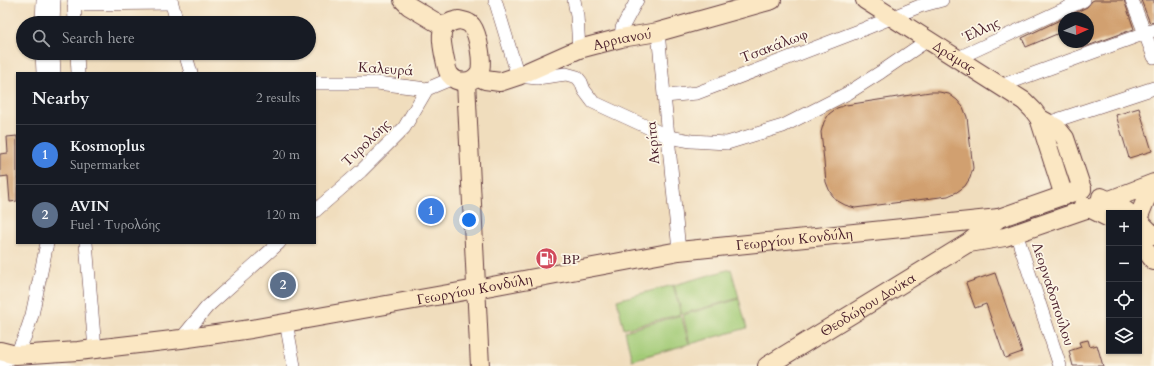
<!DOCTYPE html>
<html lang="en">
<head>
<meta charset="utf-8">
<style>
	:root { --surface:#171b24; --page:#242831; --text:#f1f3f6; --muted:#9ea1a6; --line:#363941; --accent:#d1495b }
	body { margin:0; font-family:Cardo,serif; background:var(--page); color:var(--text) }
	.controls { position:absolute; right:12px; bottom:12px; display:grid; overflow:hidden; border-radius:0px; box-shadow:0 1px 3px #0004 }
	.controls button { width:36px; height:36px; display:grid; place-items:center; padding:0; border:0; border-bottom:1px solid var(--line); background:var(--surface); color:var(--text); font:20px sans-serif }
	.compass { position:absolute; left:1058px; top:12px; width:36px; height:36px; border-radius:50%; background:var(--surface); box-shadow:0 1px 3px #0004; rotate:87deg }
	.you { position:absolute; left:469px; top:220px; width:14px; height:14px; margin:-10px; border:3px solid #fff; border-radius:50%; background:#1a73e8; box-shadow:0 0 0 6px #1a73e833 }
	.badge { display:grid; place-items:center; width:26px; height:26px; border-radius:50%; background:var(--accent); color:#fff; font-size:13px; font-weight:700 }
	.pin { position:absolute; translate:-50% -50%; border:2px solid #fff; box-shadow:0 1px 4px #0006 }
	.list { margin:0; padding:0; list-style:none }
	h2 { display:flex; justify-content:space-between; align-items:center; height:52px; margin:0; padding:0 16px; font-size:17px }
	h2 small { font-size:13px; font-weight:400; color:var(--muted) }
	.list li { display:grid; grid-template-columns:26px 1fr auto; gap:12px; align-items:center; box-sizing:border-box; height:60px; padding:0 16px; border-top:1px solid var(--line) }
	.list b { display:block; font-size:15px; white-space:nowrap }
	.list p { margin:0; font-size:13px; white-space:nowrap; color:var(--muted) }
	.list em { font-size:13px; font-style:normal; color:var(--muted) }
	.icon { flex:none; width:22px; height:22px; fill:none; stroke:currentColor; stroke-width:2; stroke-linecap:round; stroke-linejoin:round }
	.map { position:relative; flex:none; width:1154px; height:366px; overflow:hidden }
	.search { position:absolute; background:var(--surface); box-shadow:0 1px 3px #0004; left:16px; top:16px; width:300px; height:44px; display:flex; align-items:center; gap:10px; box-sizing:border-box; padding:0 14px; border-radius:22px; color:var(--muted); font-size:15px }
	.panel { position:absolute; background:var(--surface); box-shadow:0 1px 3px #0004; left:16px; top:72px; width:300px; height:172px; border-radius:0px }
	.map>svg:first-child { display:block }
</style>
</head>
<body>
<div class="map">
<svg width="1154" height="366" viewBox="0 0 1154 366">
	<rect width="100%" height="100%" fill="#fcf5e5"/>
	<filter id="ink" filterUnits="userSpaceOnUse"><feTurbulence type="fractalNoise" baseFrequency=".025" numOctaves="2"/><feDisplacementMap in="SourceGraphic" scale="8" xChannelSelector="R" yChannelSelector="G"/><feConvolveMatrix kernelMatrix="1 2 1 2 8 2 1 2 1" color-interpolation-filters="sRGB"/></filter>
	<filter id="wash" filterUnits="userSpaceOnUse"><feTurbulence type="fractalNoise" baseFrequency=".012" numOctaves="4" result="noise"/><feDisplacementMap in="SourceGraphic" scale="16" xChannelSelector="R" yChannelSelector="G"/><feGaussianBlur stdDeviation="0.9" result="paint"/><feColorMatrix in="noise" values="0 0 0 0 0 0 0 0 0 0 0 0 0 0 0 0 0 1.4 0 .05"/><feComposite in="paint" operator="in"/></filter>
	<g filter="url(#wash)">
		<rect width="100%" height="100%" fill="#f0ddbd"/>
		<g fill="#a3cb77" stroke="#767551">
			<path d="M731 269 739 298 682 314 674 285Z"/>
			<path d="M673 285 681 314 624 329 617 300Z"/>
			<path d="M739 299 747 328 690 344 683 315Z"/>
			<path d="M681 315 689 344 632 360 625 331Z"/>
		</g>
		<g id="blocks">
			<g fill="#d1a06f">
				<path d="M1094 0H1124L1134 29 1082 48 1080 42H1088V18H1064L1087 7 1092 1Z"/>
				<path d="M1141 0H1154V22L1150 23Z"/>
				<path d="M1064 18V31L1026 47 1022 38Z"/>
				<path d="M930 92H939L949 94 957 100 963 107 967 117 973 168 970 178 965 186 957 192 948 196 855 208 845 205 836 200 830 192 826 182 822 141 821 132 824 122 829 114 837 108 846 105Z"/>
				<path d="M1139 108 1152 151 1129 158 1116 115Z"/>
				<path d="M17 136V201L10 202 8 176 0 177V154L8 153 7 137Z"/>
				<path d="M995 273 1022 352 1005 358 986 304 975 308 966 283Z"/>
				<path d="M1088 340 1090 347 1097 345 1103 366H1073L1069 351 1081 347 1079 342Z"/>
			</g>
		</g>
	</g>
	<g filter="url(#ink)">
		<use href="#blocks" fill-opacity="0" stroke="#633c41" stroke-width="1"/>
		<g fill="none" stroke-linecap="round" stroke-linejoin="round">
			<defs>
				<g id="street">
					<path d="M74 0 75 23"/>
					<path d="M171 0 177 23"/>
					<path d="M495 0 518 76 537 78 566 74 577 77 581 82 584 90 593 102 669 137 691 141 727 143 783 126 848 93 881 72 928 40"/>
					<path d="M574 0 577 16 579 49"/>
					<path d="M1132 0 1154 57"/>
					<path d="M74 4 171 3"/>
					<path d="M42 23 43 0"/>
					<path d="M53 23 54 0"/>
					<path d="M658 32 679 251"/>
					<path d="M621 38 622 28 637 0"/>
					<path d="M42 53 43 73"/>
					<path d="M53 53 54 73"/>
					<path d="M77 53 78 73"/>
					<path d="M185 53 191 73"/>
					<path d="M956 59 1084 0"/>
					<path d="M315 83H377L427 89 453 78"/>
					<path d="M1000 86 1154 30"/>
					<path d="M665 96 697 93 864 29 920 6 942 0"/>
					<path d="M1048 123 1154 88"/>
					<path d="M315 211 361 171 404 128 427 89"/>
					<path d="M1016 233 1060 366"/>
					<path d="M86 243 95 349"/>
					<path d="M286 322 294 366"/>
					<path d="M181 339 207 307 279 243"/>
					<path d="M0 364 16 355 25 336 32 315 47 243"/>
				</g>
				<g id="secondary">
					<path d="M403 0 409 6 444 27"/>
					<path id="s1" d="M865 0 1024 101 1033 110 1039 118 1064 196"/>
					<path d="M459 20C464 21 469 22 472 26 478 34 484 65 479 73 473 83 458 85 450 75 446 70 446 62 444 55 441 39 437 23 459 20Z"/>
					<path id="s2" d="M477 76 485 80 500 82 518 76 579 49 621 38 658 32 772 0"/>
					<path d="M466 82 480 366"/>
					<path d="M1039 118 1057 128 1065 138 1082 189"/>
					<path d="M1101 197 1116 204 1129 213"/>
					<path d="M1083 205 1109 218"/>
					<path d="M1139 216 1146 199 1154 190"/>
					<path d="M1139 221 1154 236"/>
					<path d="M1139 242 1154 261"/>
					<path d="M969 243 1005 237 1089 208 1154 183"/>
					<path id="s3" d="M0 351 16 355 78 351 181 339 251 329 476 289 679 251 999 218"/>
					<path id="s4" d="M767 366 968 243 999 218 1082 189"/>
				</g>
			</defs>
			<use href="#street" stroke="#633c41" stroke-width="14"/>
			<use href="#secondary" stroke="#633c41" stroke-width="20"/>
			<use href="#street" stroke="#fff" stroke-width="13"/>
			<use href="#secondary" stroke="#fbe7c3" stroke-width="18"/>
		</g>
	</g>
	<defs>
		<symbol id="fuel-disc" viewBox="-11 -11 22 22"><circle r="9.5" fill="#d1495b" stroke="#fcf5e5"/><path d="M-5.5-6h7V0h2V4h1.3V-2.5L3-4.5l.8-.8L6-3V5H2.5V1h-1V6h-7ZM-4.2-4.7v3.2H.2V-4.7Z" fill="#fff"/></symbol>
	</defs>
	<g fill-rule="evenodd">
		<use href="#fuel-disc" x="534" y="246" width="25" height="25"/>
	</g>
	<g text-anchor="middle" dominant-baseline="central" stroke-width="3.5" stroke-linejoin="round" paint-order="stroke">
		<g font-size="14" fill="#4a1f2b" stroke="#fcf5e5">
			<text transform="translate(981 30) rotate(-25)">Έλλης</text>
			<text stroke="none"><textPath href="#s2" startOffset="154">Αρριανού</textPath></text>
			<text transform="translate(774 46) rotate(-21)">Τσακάλωφ</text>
			<text stroke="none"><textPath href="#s1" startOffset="106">Δράμας</textPath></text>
			<text transform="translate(386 69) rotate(4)">Καλευρά</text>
			<text transform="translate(366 143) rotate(-44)">Τυρολόης</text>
			<text transform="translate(653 143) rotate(-95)">Ακρίτα</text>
			<text stroke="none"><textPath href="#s3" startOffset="804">Γεωργίου Κονδύλη</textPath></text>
			<text stroke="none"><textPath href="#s3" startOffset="480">Γεωργίου Κονδύλη</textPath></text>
			<text transform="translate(1053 294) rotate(72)">Λεορναδοπούλου</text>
			<text stroke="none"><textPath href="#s4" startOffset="118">Θεοδώρου Δούκα</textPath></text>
		</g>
		<g font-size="14" fill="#4a1f2b" stroke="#fcf5e5" text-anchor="start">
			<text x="562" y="259">BP</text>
		</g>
	</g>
</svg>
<div class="controls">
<button>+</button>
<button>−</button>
<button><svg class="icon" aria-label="locate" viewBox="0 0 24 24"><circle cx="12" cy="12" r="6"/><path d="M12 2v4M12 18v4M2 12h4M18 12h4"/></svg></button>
<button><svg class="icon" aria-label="layers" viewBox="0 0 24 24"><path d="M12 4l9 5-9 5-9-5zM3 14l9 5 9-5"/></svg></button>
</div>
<svg class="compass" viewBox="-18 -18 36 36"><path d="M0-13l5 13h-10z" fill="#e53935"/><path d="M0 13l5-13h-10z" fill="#9ea1a6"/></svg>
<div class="you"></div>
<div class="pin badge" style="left:431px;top:211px;background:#3f7fe0">1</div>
<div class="pin badge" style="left:283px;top:285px;background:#5c6f8a">2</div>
<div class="search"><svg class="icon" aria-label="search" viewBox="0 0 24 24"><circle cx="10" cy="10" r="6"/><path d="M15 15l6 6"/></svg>Search here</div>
<section class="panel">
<h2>Nearby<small>2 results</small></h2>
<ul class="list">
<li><span class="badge" style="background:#3f7fe0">1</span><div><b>Kosmoplus</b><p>Supermarket</p></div><em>20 m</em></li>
<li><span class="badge" style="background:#5c6f8a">2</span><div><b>AVIN</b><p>Fuel · Τυρολόης</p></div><em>120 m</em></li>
</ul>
</section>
</div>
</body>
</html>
